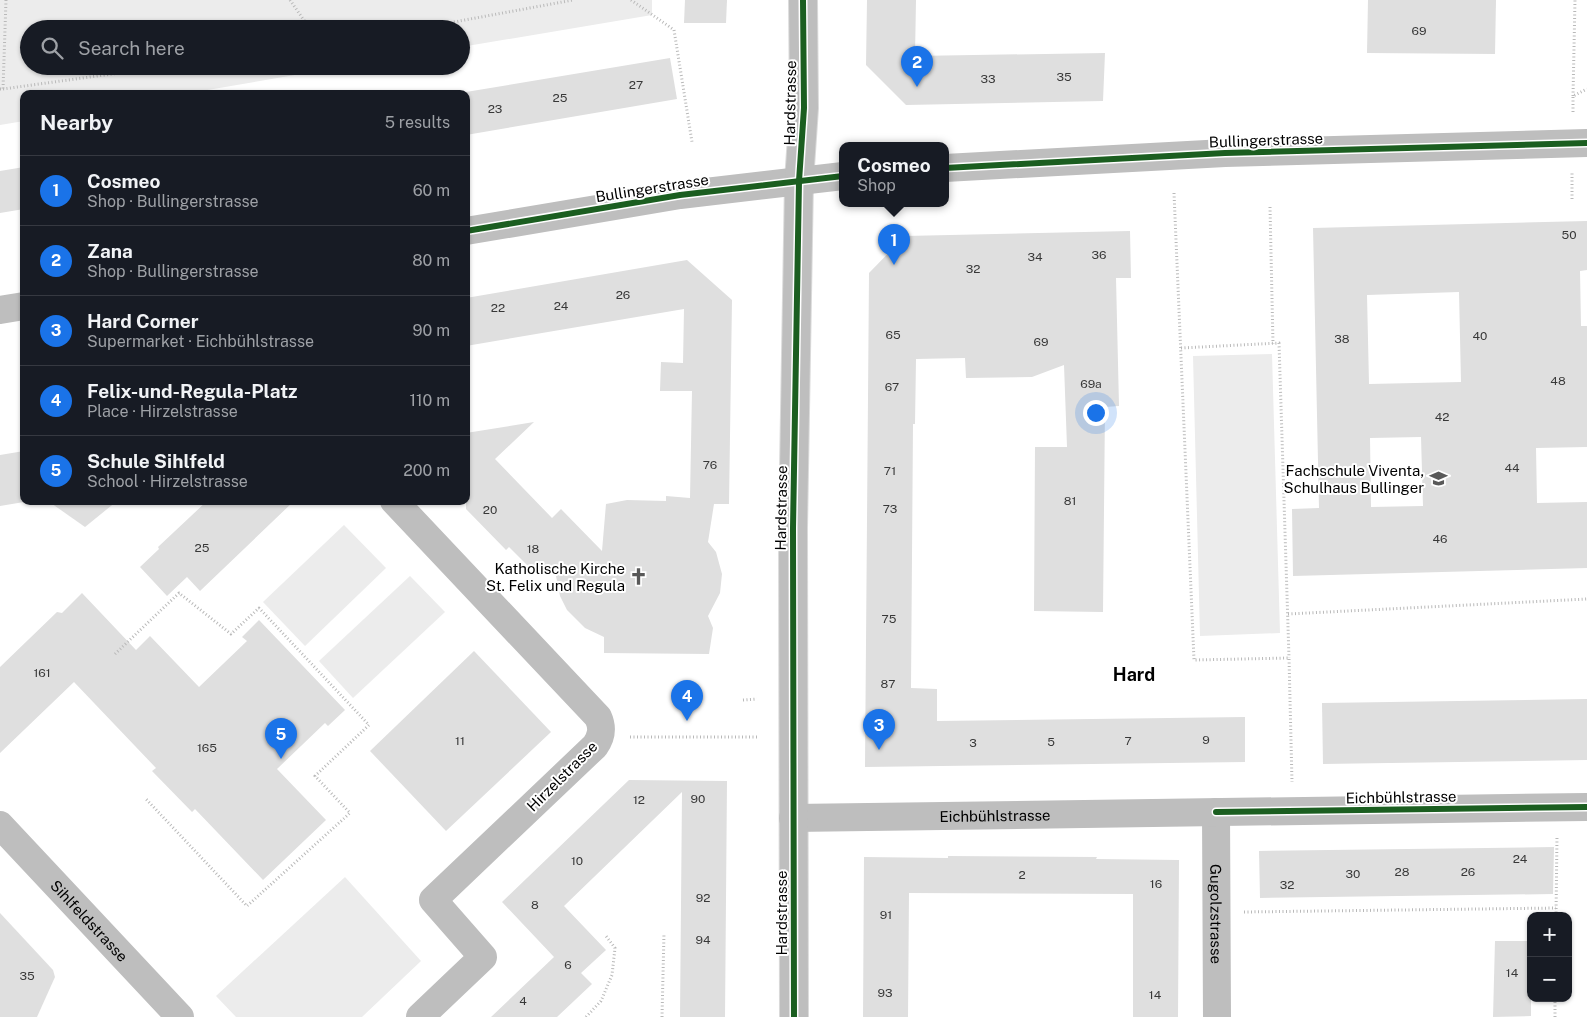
<!DOCTYPE html>
<html lang="en">
<head>
<meta charset="utf-8">
<style>
	:root { --surface:#171b24; --page:#20242c; --text:#f1f3f6; --muted:#9ea1a6; --line:#363941; --accent:#1a73e8 }
	body { margin:0; font-family:"Public Sans",sans-serif; background:var(--page); color:var(--text) }
	.controls { position:absolute; right:15px; bottom:15px; display:grid; overflow:hidden; border-radius:10px; box-shadow:0 1px 4px #0004 }
	.controls button { width:45px; height:45px; display:grid; place-items:center; padding:0; border:0; border-bottom:1px solid var(--line); background:var(--surface); color:var(--text); font:25px sans-serif }
	.you { position:absolute; left:1095px; top:412px; width:18px; height:18px; margin:-12px; border:4px solid #fff; border-radius:50%; background:#1a73e8; box-shadow:0 0 0 8px #1a73e833 }
	.badge { display:grid; place-items:center; width:32px; height:32px; border-radius:50%; background:var(--accent); color:#fff; font-size:16px; font-weight:700 }
	.pin { position:absolute; translate:-50% -41px; filter:drop-shadow(0 1px 2px #0008) }
	.pin::after { content:''; position:absolute; top:26px; width:18px; height:15px; background:inherit; clip-path:polygon(0 0,100% 0,50% 100%) }
	.popup { position:absolute; left:839px; top:142px; width:110px; height:65px; box-sizing:border-box; display:grid; place-content:center; border-radius:10px; background:var(--surface); filter:drop-shadow(0 1px 4px #0005); font-size:16px; white-space:nowrap; color:var(--muted) }
	.popup b { font-size:19px; color:var(--text) }
	.popup::after { content:''; position:absolute; left:50%; top:100%; margin-left:-10px; border:10px solid transparent; border-top-color:var(--surface) }
	.list { margin:0; padding:0; list-style:none }
	h2 { display:flex; justify-content:space-between; align-items:center; height:65px; margin:0; padding:0 20px; font-size:21px }
	h2 small { font-size:16px; font-weight:400; color:var(--muted) }
	.list li { display:grid; grid-template-columns:32px 1fr auto; gap:15px; align-items:center; box-sizing:border-box; height:70px; padding:0 20px; border-top:1px solid var(--line) }
	.list b { display:block; font-size:19px; white-space:nowrap }
	.list p { margin:0; font-size:16px; white-space:nowrap; color:var(--muted) }
	.list em { font-size:16px; font-style:normal; color:var(--muted) }
	.icon { flex:none; width:28px; height:28px; fill:none; stroke:currentColor; stroke-width:2; stroke-linecap:round; stroke-linejoin:round }
	.map { position:relative; flex:none; width:1587px; height:1017px; overflow:hidden }
	.search { position:absolute; background:var(--surface); box-shadow:0 1px 4px #0004; left:20px; top:20px; width:450px; height:55px; display:flex; align-items:center; gap:12px; box-sizing:border-box; padding:0 18px; border-radius:28px; color:var(--muted); font-size:19px }
	.panel { position:absolute; background:var(--surface); box-shadow:0 1px 4px #0004; left:20px; top:90px; width:450px; height:415px; border-radius:10px }
	.map>svg:first-child { display:block }
</style>
</head>
<body>
<div class="map">
<svg width="1587" height="1017" viewBox="0 0 1587 1017">
	<rect width="100%" height="100%" fill="#fff"/>
	<g fill="#ececec">
		<path d="M0 0H652V15L461 47V29H29V66H347L184 94H24V121L0 125Z"/>
		<path d="M1272 354 1280 633 1200 636 1193 356Z"/>
		<path d="M344 525 386 568 305 646 263 602Z"/>
		<path d="M410 576 445 612 353 698 319 661Z"/>
		<path d="M345 877 421 961 362 1017H236L216 996Z"/>
	</g>
	<g fill="#dfdfdf" fill-rule="evenodd">
		<path d="M685 0H727L726 23H684Z"/>
		<path d="M867 0H916L915 56 1105 53 1103 101 906 105 866 65Z"/>
		<path d="M1368 0H1496L1495 54 1367 53Z"/>
		<path d="M670 58 677 99 466 135V92Z"/>
		<path d="M24 167V209L0 213V171Z"/>
		<path d="M1587 221V270L1580 271 1581 326H1587V447L1536 448 1537 503 1587 502V568L1293 576 1292 509 1319 508 1313 228ZM1459 292 1461 382 1369 384 1367 295ZM1421 437 1423 506 1371 507 1370 438Z"/>
		<path d="M1130 231 1131 278H1116L1119 406 1105 407 1103 612 1034 611 1035 447H1067L1064 365 1032 377 966 378 965 358 916 359 915 424H913L911 688 937 689V721L1245 717V762L865 767 869 273 905 236Z"/>
		<path d="M687 260 732 300 729 504H714L708 542 716 552 722 574 720 593 708 616 713 628 709 654 604 653V637L585 628 567 610 560 596 555 571 532 570 509 547 506 550 466 509V433L534 422 495 459 552 518 561 509 602 551 606 504 627 500 666 501V496L690 498 692 391H660L661 362 683 363 684 309 466 346V298Z"/>
		<path d="M24 451V502L0 506V455Z"/>
		<path d="M48 501H117L85 527Z"/>
		<path d="M207 501H294L200 591 187 577 167 596 140 567 159 549 158 547Z"/>
		<path d="M82 593 136 650 150 636 199 687 247 641 242 637 259 620 345 710 328 726 325 723 277 769 326 820 263 880 195 809 192 812 152 771 156 768 74 682 0 753V667L57 612 62 613Z"/>
		<path d="M474 651 551 732 446 831 370 751Z"/>
		<path d="M1587 699V760L1323 764 1322 703Z"/>
		<path d="M629 780 727 781 725 1017H680L682 792 564 906 606 950 581 973 592 984 557 1017H491L554 957 502 902Z"/>
		<path d="M1554 847 1553 894 1260 898 1259 851Z"/>
		<path d="M948 856 1097 857 1096 859 1179 860 1178 1017H1133V894L909 893 908 1017H863L864 857 948 858Z"/>
		<path d="M0 913 53 970 55 977 37 1017H0Z"/>
		<path d="M1495 941H1531V1016L1493 1017Z"/>
	</g>
	<g fill="none" stroke-linecap="round" stroke-linejoin="round">
		<defs>
			<path id="major" d="M794 1017 793 528 799 181 804 108 803 0"/>
		</defs>
		<use href="#major" stroke="#dbdbdb" stroke-width="30"/>
		<g stroke="#b9b9b9" stroke-width="3" stroke-dasharray="1 2.5" stroke-linecap="butt">
			<path d="M290 0 310 29"/>
			<path d="M631 0 674 30 692 142"/>
			<path d="M416 29 573 0"/>
			<path d="M0 89H3L6 0"/>
			<path d="M3 89 170 66"/>
			<path d="M1573 96 1575 0"/>
			<path d="M1573 112V96L1587 89"/>
			<path d="M1174 193 1194 660 1289 658 1292 782"/>
			<path d="M1572 199V172"/>
			<path d="M1270 207 1273 344"/>
			<path d="M1181 348 1279 343 1289 658"/>
			<path d="M1288 614 1587 599"/>
			<path d="M115 654 179 593 231 634 259 608 369 725 315 776 350 813 247 906 146 799"/>
			<path d="M743 700 757 699"/>
			<path d="M630 737H757"/>
			<path d="M1244 912 1556 908"/>
			<path d="M1556 916 1557 836"/>
			<path d="M586 1017 601 1001 612 975 615 948 606 936"/>
			<path d="M662 1017 664 933"/>
			<path d="M1555 1017V998"/>
		</g>
		<g stroke="#bebebe" stroke-width="28">
			<path d="M945 168 1225 153 1587 143"/>
			<path d="M466 231 680 195 843 176"/>
			<path d="M0 310 24 306"/>
			<path d="M394 501 598 717C603 728 602 736 595 746L433 900 483 957 420 1017"/>
			<path id="s1" d="M1216 812 1217 1017"/>
			<path id="s2" d="M793 818 1587 807"/>
			<path id="s3" d="M0 825 180 1017"/>
		</g>
		<use href="#major" stroke="#bebebe" stroke-width="28"/>
		<defs>
			<g id="cycleway">
				<path d="M945 168 1225 153 1587 143"/>
				<path d="M466 231 680 195 843 176"/>
				<path d="M1216 812 1587 807"/>
				<path d="M794 1017 793 528 799 181 804 108 803 0"/>
			</g>
		</defs>
		<use href="#cycleway" stroke="#fff" stroke-width="9"/>
		<use href="#cycleway" stroke="#1b5e20" stroke-width="6"/>
	</g>
	<defs>
		<symbol id="school-bare" viewBox="-9 -9 18 18"><path d="M0-5L7-2L0 1L-7-2ZM-4 1L0 2.5L4 1V4Q0 6-4 4Z" fill="#595959" stroke="#fff" stroke-width="2.5" paint-order="stroke"/></symbol>
		<symbol id="church-bare" viewBox="-9 -9 18 18"><path d="M-1.2-6h2.4v3.5h3.3v2.4h-3.3V6h-2.4V-.1h-3.3v-2.4h3.3Z" fill="#595959" stroke="#fff" stroke-width="2.5" paint-order="stroke"/></symbol>
	</defs>
	<g fill-rule="evenodd">
		<use href="#school-bare" x="1426" y="466" width="25" height="25"/>
		<use href="#church-bare" x="626" y="564" width="25" height="25"/>
	</g>
	<g text-anchor="middle" dominant-baseline="central" stroke-width="4" stroke-linejoin="round" paint-order="stroke">
		<g font-size="12" fill="#383838">
			<text x="1419" y="31">69</text>
			<text x="1064" y="77">35</text>
			<text x="988" y="79">33</text>
			<text x="636" y="85">27</text>
			<text x="560" y="98">25</text>
			<text x="495" y="109">23</text>
			<text x="1569" y="235">50</text>
			<text x="1099" y="255">36</text>
			<text x="1035" y="257">34</text>
			<text x="973" y="269">32</text>
			<text x="623" y="295">26</text>
			<text x="561" y="306">24</text>
			<text x="498" y="308">22</text>
			<text x="893" y="335">65</text>
			<text x="1480" y="336">40</text>
			<text x="1342" y="339">38</text>
			<text x="1041" y="342">69</text>
			<text x="1558" y="381">48</text>
			<text x="1091" y="384">69a</text>
			<text x="892" y="387">67</text>
			<text x="1442" y="417">42</text>
			<text x="710" y="465">76</text>
			<text x="1512" y="468">44</text>
			<text x="890" y="471">71</text>
			<text x="1070" y="501">81</text>
			<text x="890" y="509">73</text>
			<text x="490" y="510">20</text>
			<text x="1440" y="539">46</text>
			<text x="202" y="548">25</text>
			<text x="533" y="549">18</text>
			<text x="889" y="619">75</text>
			<text x="42" y="673">161</text>
			<text x="888" y="684">87</text>
			<text x="1206" y="740">9</text>
			<text x="460" y="741">11</text>
			<text x="1128" y="741">7</text>
			<text x="1051" y="742">5</text>
			<text x="973" y="743">3</text>
			<text x="207" y="748">165</text>
			<text x="698" y="799">90</text>
			<text x="639" y="800">12</text>
			<text x="1520" y="859">24</text>
			<text x="577" y="861">10</text>
			<text x="1402" y="872">28</text>
			<text x="1468" y="872">26</text>
			<text x="1353" y="874">30</text>
			<text x="1022" y="875">2</text>
			<text x="1156" y="884">16</text>
			<text x="1287" y="885">32</text>
			<text x="703" y="898">92</text>
			<text x="535" y="905">8</text>
			<text x="886" y="915">91</text>
			<text x="703" y="940">94</text>
			<text x="568" y="965">6</text>
			<text x="1512" y="973">14</text>
			<text x="27" y="976">35</text>
			<text x="885" y="993">93</text>
			<text x="1155" y="995">14</text>
			<text x="523" y="1001">4</text>
		</g>
		<g font-size="15" fill="#000" stroke="#fff">
			<text transform="translate(790 103) rotate(-89)">Hardstrasse</text>
			<text transform="translate(1266 140) rotate(-2)">Bullingerstrasse</text>
			<text transform="translate(652 188) rotate(-9)">Bullingerstrasse</text>
			<text transform="translate(781 508) rotate(-89)">Hardstrasse</text>
			<text transform="translate(562 776) rotate(-45)">Hirzelstrasse</text>
			<text transform="translate(1401 797) rotate(-1)">Eichbühlstrasse</text>
			<text stroke="none"><textPath href="#s2" startOffset="202">Eichbühlstrasse</textPath></text>
			<text transform="translate(781 913) rotate(-90)">Hardstrasse</text>
			<text stroke="none"><textPath href="#s1" startOffset="102">Gugolzstrasse</textPath></text>
			<text stroke="none"><textPath href="#s3" startOffset="131">Sihlfeldstrasse</textPath></text>
		</g>
		<g font-size="15" fill="#000" stroke="#fff" text-anchor="end">
			<text x="1424" y="470">Fachschule Viventa,<tspan x="1424" dy="17">Schulhaus Bullinger</tspan></text>
			<text x="625" y="568">Katholische Kirche<tspan x="625" dy="17">St. Felix und Regula</tspan></text>
		</g>
		<g font-size="18" font-weight="bold" fill="#000" stroke="#fff">
			<text x="1134" y="674">Hard</text>
		</g>
	</g>
</svg>
<div class="controls">
<button>+</button>
<button>−</button>
</div>
<div class="you"></div>
<div class="pin badge" style="left:894px;top:265px">1</div>
<div class="popup"><b>Cosmeo</b>Shop</div>
<div class="pin badge" style="left:917px;top:87px">2</div>
<div class="pin badge" style="left:879px;top:750px">3</div>
<div class="pin badge" style="left:687px;top:721px">4</div>
<div class="pin badge" style="left:281px;top:759px">5</div>
<div class="search"><svg class="icon" aria-label="search" viewBox="0 0 24 24"><circle cx="10" cy="10" r="6"/><path d="M15 15l6 6"/></svg>Search here</div>
<section class="panel">
<h2>Nearby<small>5 results</small></h2>
<ul class="list">
<li><span class="badge">1</span><div><b>Cosmeo</b><p>Shop · Bullingerstrasse</p></div><em>60 m</em></li>
<li><span class="badge">2</span><div><b>Zana</b><p>Shop · Bullingerstrasse</p></div><em>80 m</em></li>
<li><span class="badge">3</span><div><b>Hard Corner</b><p>Supermarket · Eichbühlstrasse</p></div><em>90 m</em></li>
<li><span class="badge">4</span><div><b>Felix-und-Regula-Platz</b><p>Place · Hirzelstrasse</p></div><em>110 m</em></li>
<li><span class="badge">5</span><div><b>Schule Sihlfeld</b><p>School · Hirzelstrasse</p></div><em>200 m</em></li>
</ul>
</section>
</div>
</body>
</html>
